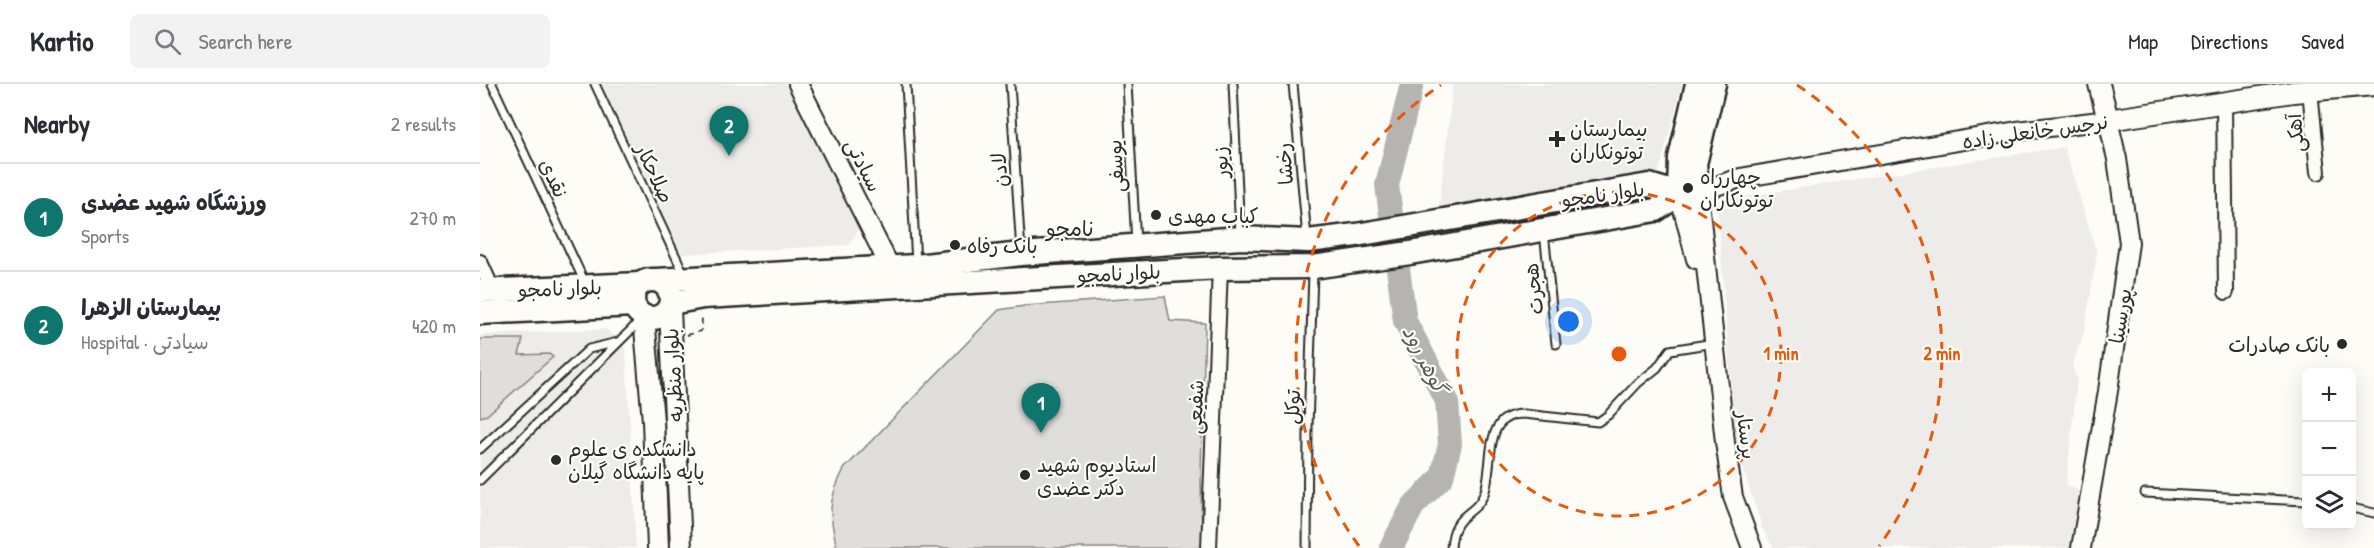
<!DOCTYPE html>
<html lang="en">
<head>
<meta charset="utf-8">
<style>
	:root { --surface:#fff; --page:#f2f2f3; --text:#2b2b33; --muted:#7c7c81; --line:#e1e1e2; --accent:#0f766e }
	body { margin:0; font-family:"Patrick Hand","Playpen Sans Arabic",sans-serif; background:var(--page); color:var(--text) }
	.controls { position:absolute; right:18px; bottom:18px; display:grid; overflow:hidden; border-radius:9px; box-shadow:0 6px 24px #0002 }
	.controls button { width:54px; height:54px; display:grid; place-items:center; padding:0; border:0; border-bottom:2px solid var(--line); background:var(--surface); color:var(--text); font:30px sans-serif }
	.you { position:absolute; left:1089px; top:238px; width:21px; height:21px; margin:-15px; border:4px solid #fff; border-radius:50%; background:#1a73e8; box-shadow:0 0 0 9px #1a73e833 }
	.badge { display:grid; place-items:center; width:39px; height:39px; border-radius:50%; background:var(--accent); color:#fff; font-size:20px; font-weight:700 }
	.pin { position:absolute; translate:-50% -50px; filter:drop-shadow(0 2px 3px #0008) }
	.pin::after { content:''; position:absolute; top:32px; width:21px; height:18px; background:inherit; clip-path:polygon(0 0,100% 0,50% 100%) }
	.list { margin:0; padding:0; list-style:none }
	h2 { display:flex; justify-content:space-between; align-items:center; height:78px; margin:0; padding:0 24px; font-size:26px }
	h2 small { font-size:20px; font-weight:400; color:var(--muted) }
	.list li { display:grid; grid-template-columns:39px 1fr auto; gap:18px; align-items:center; box-sizing:border-box; height:108px; padding:0 24px; border-top:2px solid var(--line) }
	.list b { display:block; font-size:22px; white-space:nowrap }
	.list p { margin:0; font-size:20px; white-space:nowrap; color:var(--muted) }
	.list em { font-size:20px; font-style:normal; color:var(--muted) }
	.icon { flex:none; width:33px; height:33px; fill:none; stroke:currentColor; stroke-width:2; stroke-linecap:round; stroke-linejoin:round }
	.map { position:relative; flex:none; width:1894px; height:464px; overflow:hidden }
	header { display:flex; align-items:center; gap:36px; box-sizing:border-box; height:84px; padding:0 30px; background:var(--surface); border-bottom:2px solid var(--line) }
	header strong { font-size:28px }
	nav { display:flex; gap:33px; margin-inline-start:auto; font-size:21px }
	.search { width:420px; height:54px; background:var(--page); display:flex; align-items:center; gap:15px; box-sizing:border-box; padding:0 21px; border-radius:9px; color:var(--muted); font-size:22px }
	main { display:flex }
	aside { flex:1; background:var(--surface) }
	.map>svg:first-child { display:block }
</style>
</head>
<body>
<header>
<strong>Kartio</strong>
<div class="search"><svg class="icon" aria-label="search" viewBox="0 0 24 24"><circle cx="10" cy="10" r="6"/><path d="M15 15l6 6"/></svg>Search here</div>
<nav><a>Map</a><a>Directions</a><a>Saved</a></nav>
</header>
<main>
<aside>
<h2>Nearby<small>2 results</small></h2>
<ul class="list">
<li><span class="badge">1</span><div><b>ورزشگاه شهید عضدی</b><p>Sports</p></div><em>270 m</em></li>
<li><span class="badge">2</span><div><b>بیمارستان الزهرا</b><p>Hospital · سیادتی</p></div><em>420 m</em></li>
</ul>
</aside>
<div class="map">
<svg width="1894" height="464" viewBox="0 0 1894 464">
	<rect width="100%" height="100%" fill="#fdfcf7"/>
	<filter id="ink" filterUnits="userSpaceOnUse"><feTurbulence type="fractalNoise" baseFrequency=".0167" numOctaves="2"/><feDisplacementMap in="SourceGraphic" scale="12" xChannelSelector="R" yChannelSelector="G"/><feConvolveMatrix kernelMatrix="1 2 1 2 8 2 1 2 1" color-interpolation-filters="sRGB"/></filter>
	<g filter="url(#ink)">
		<g fill="#edece8">
			<path d="M121 0H306L379 144 369 161 201 170Z"/>
			<path d="M973 0H1202L1178 91 959 123Z"/>
			<path d="M1584 63 1617 170 1604 249 1592 282 1597 295 1586 401 1599 407 1590 464H1294L1283 446 1256 364 1237 117Z"/>
			<path d="M125 245 141 257 146 268 156 464H0V251Z"/>
		</g>
		<g fill="#dfdeda" stroke="#858482" stroke-width="1.5">
			<path d="M685 212 690 237 725 239 721 389 722 464H357C349 429 347 418 364 385L519 226 544 222Z"/>
			<path d="M0 255H43L39 271 69 270 73 273 7 331 0 333Z"/>
		</g>
		<g fill="none" stroke-linecap="round" stroke-linejoin="round">
			<path stroke="#b5b4b1" stroke-width="24" d="M911 464 933 422 962 393 970 360 967 317 925 237 907 101 932 0"/>
			<defs>
				<g id="service">
					<path d="M12 0 105 199"/>
					<path d="M115 0 204 190"/>
					<path d="M426 0 436 179"/>
					<path d="M530 0 541 168"/>
					<path d="M647 0 656 159"/>
					<path d="M753 0 760 150"/>
					<path d="M813 0 827 154"/>
					<path d="M1064 148 1076 260"/>
					<path d="M0 365 109 265 138 258"/>
					<path d="M0 396 160 237"/>
					<path d="M1665 409 1826 417"/>
					<path d="M1872 424 1894 429"/>
					<path d="M827 464 828 344 833 188"/>
					<path d="M971 464C973 427 995 433 1004 410 1012 390 1007 357 1019 341 1025 332 1034 330 1044 330L1118 338 1128 331 1158 299 1177 284 1190 266 1234 259"/>
				</g>
				<g id="minor">
					<path d="M1830 6 1838 88"/>
					<path d="M1744 18 1746 208"/>
					<path d="M0 178 13 207"/>
					<path d="M729 464 740 184"/>
				</g>
				<g id="tertiary">
					<path d="M318 0 410 183"/>
					<path d="M1199 110 1216 175"/>
					<path d="M1272 464 1253 413 1245 358 1218 108 1260 94 1537 47 1628 36 1637 75 1649 159 1628 307 1601 464"/>
				</g>
				<g id="secondary">
					<path d="M1619 0 1628 36 1813 8 1894 1"/>
					<path d="M190 225 201 464"/>
					<path d="M164 233 173 337 178 464"/>
				</g>
				<g id="primary">
					<path d="M1199 110 1200 74 1217 0"/>
					<circle cx="172" cy="215" r="19"/>
					<path d="M176 196 436 182 541 170 761 154 828 157 876 151 1169 101 1199 110 1218 108 1215 80 1234 0"/>
					<path d="M0 207 160 200"/>
					<path d="M191 219 223 213 740 184 833 183 930 169 1176 126 1199 110"/>
					<path d="M0 229 153 221"/>
				</g>
			</defs>
			<use href="#service" stroke="#2b2b2b" stroke-width="11"/>
			<use href="#minor" stroke="#2b2b2b" stroke-width="18"/>
			<use href="#tertiary" stroke="#2b2b2b" stroke-width="22"/>
			<use href="#secondary" stroke="#2b2b2b" stroke-width="24"/>
			<use href="#primary" stroke="#2b2b2b" stroke-width="27"/>
			<path stroke="#2b2b2b" stroke-width="2" stroke-dasharray="6 4.5" stroke-linecap="butt" d="M207 251 221 247 222 231"/>
			<use href="#service" stroke="#fdfcf7" stroke-width="7"/>
			<use href="#minor" stroke="#fdfcf7" stroke-width="14"/>
			<use href="#tertiary" stroke="#fdfcf7" stroke-width="18"/>
			<use href="#secondary" stroke="#fdfcf7" stroke-width="20"/>
			<use href="#primary" stroke="#fdfcf7" stroke-width="22"/>
		</g>
	</g>
	<g fill="none" stroke="#e8590c" stroke-width="3" stroke-dasharray="10 8">
		<circle cx="1139" cy="270" r="162"/>
		<path d="M879 462A323 323 0 0 1 961 1M1317 1A323 323 0 0 1 1399 462"/>
	</g>
	<g fill="#2b2b2b" stroke="#fdfcf7" stroke-width="2">
		<path d="M1074 46h6v6h6v6h-6v6h-6v-6h-6v-6h6z"/>
		<circle cx="1208" cy="104" r="6"/>
		<circle cx="676" cy="131" r="6"/>
		<circle cx="475" cy="161" r="6"/>
		<circle cx="1862" cy="260" r="6"/>
		<circle cx="76" cy="376" r="6"/>
		<circle cx="545" cy="391" r="6"/>
	</g>
	<g text-anchor="middle" dominant-baseline="central" stroke-width="4.5" stroke-linejoin="round" paint-order="stroke">
		<g font-size="20" fill="#2b2b2b" stroke="#fdfcf7" text-anchor="start">
			<text x="1090" y="44">بیمارستان<tspan x="1090" dy="23">توتونکاران</tspan></text>
			<text x="1220" y="92">چهارراه<tspan x="1220" dy="23">توتونکاران</tspan></text>
			<text x="688" y="131">کباب مهدی</text>
			<text x="487" y="161">بانک رفاه</text>
			<text x="1850" y="260" text-anchor="end">بانک صادرات</text>
			<text x="88" y="364">دانشکده ی علوم<tspan x="88" dy="23">پایه دانشگاه گیلان</tspan></text>
			<text x="557" y="380">استادیوم شهید<tspan x="557" dy="23">دکتر عضدی</tspan></text>
		</g>
		<g font-size="20" fill="#2b2b2b" stroke="#fdfcf7">
			<text transform="translate(1555 47) rotate(-8)">نرجس خانعلی زاده</text>
			<text transform="translate(1815 49) rotate(-95)">آهکی</text>
			<text transform="translate(740 78) rotate(-93)">زیور</text>
			<text transform="translate(804 80) rotate(-95)">رخشا</text>
			<text transform="translate(384 81) rotate(63)">سیادتی</text>
			<text transform="translate(635 82) rotate(-93)">یوسفی</text>
			<text transform="translate(519 86) rotate(-94)">لادن</text>
			<text transform="translate(175 89) rotate(65)">صلاحکار</text>
			<text transform="translate(74 94) rotate(65)">نقدی</text>
			<text transform="translate(1123 110) rotate(-8)">بلوار نامجو</text>
			<text transform="translate(639 189) rotate(-3)">بلوار نامجو</text>
			<text transform="translate(80 204) rotate(-2)">بلوار نامجو</text>
			<text transform="translate(1053 205) rotate(-96)">هجرت</text>
			<text transform="translate(1640 232) rotate(-81)">پورسینا</text>
			<text transform="translate(193 291) rotate(-93)">بلوار منظریه</text>
			<text transform="translate(715 323) rotate(-88)">شفیعی</text>
			<text transform="translate(812 323) rotate(-88)">توکل</text>
			<text transform="translate(1267 351) rotate(83)">پرستار</text>
		</g>
		<g font-size="21" fill="#2b2b2b" stroke="#fdfcf7">
			<text x="590" y="144">نامجو</text>
		</g>
		<g font-size="21" font-style="italic" fill="#5b5b5a" stroke="#fdfcf7">
			<text transform="translate(945 275) rotate(63)">گوهر رود</text>
		</g>
	</g>
	<circle cx="1139" cy="270" r="9" fill="#e8590c" stroke="#fdfcf7" stroke-width="3"/>
	<g font-size="18" text-anchor="middle" font-weight="bold" fill="#e8590c" stroke="#fdfcf7" stroke-width="4.5" stroke-linejoin="round" paint-order="stroke">
		<text x="1301" y="276">1 min</text>
		<text x="1462" y="276">2 min</text>
	</g>
</svg>
<div class="controls">
<button>+</button>
<button>−</button>
<button><svg class="icon" aria-label="layers" viewBox="0 0 24 24"><path d="M12 4l9 5-9 5-9-5zM3 14l9 5 9-5"/></svg></button>
</div>
<div class="you"></div>
<div class="pin badge" style="left:561px;top:349px">1</div>
<div class="pin badge" style="left:249px;top:72px">2</div>
</div>
</main>
</body>
</html>
